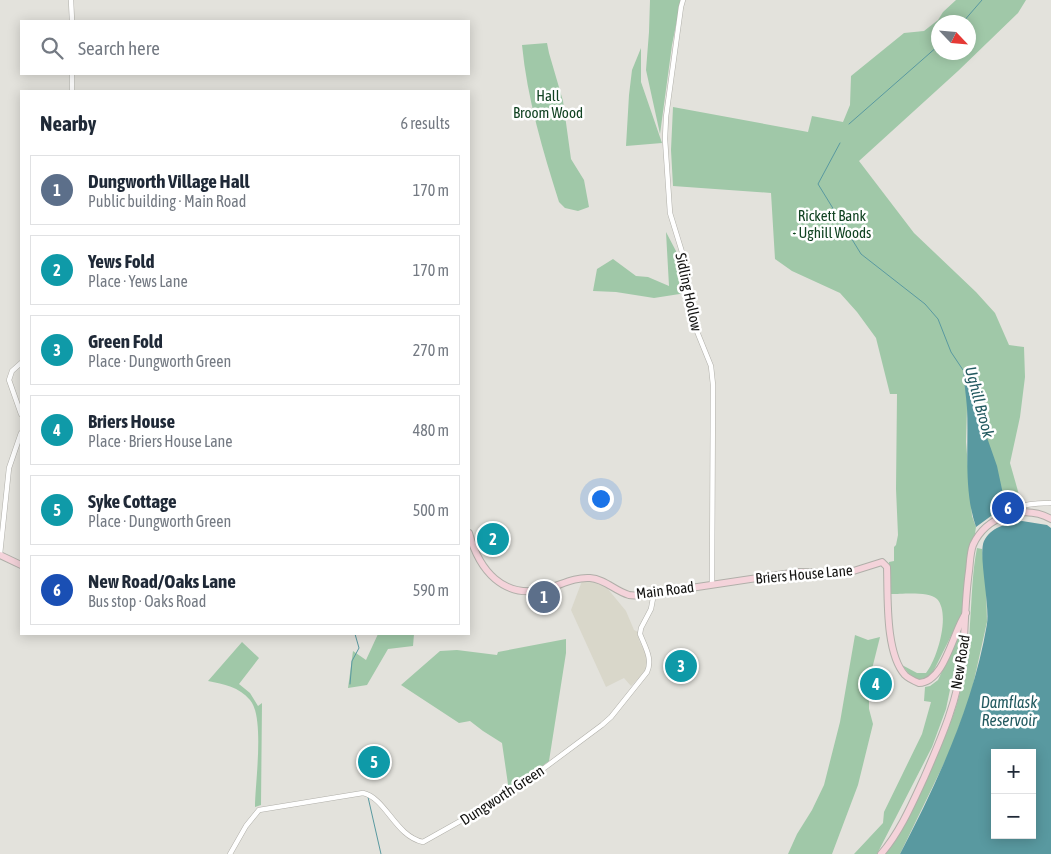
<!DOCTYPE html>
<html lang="en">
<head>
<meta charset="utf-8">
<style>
	:root { --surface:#fff; --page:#f2f2f3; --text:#1f2937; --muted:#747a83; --line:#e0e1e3; --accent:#b45309 }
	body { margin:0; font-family:"Asap Condensed",sans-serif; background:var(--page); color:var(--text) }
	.controls { position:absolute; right:15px; bottom:15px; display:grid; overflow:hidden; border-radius:0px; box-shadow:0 2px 12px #0003 }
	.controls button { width:45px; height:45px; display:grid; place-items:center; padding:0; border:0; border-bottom:1px solid var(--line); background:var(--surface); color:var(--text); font:25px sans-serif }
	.compass { position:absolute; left:931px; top:15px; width:45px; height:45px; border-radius:50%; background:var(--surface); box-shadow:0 2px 12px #0003; rotate:116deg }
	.you { position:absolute; left:600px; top:498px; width:18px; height:18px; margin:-12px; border:4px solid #fff; border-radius:50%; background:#1a73e8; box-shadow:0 0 0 8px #1a73e833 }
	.badge { display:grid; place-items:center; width:32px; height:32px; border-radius:50%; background:var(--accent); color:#fff; font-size:16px; font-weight:700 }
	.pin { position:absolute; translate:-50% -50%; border:2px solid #fff; box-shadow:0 1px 5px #0006 }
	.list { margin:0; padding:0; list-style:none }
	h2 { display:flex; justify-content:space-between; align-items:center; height:65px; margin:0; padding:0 20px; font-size:21px }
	h2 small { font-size:16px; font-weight:400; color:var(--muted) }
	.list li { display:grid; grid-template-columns:32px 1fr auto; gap:15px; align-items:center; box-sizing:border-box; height:70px; margin:0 10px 10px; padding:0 10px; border:1px solid var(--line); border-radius:0px }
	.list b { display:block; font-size:19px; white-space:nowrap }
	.list p { margin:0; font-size:16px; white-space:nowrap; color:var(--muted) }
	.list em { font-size:16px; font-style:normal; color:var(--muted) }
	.icon { flex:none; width:28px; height:28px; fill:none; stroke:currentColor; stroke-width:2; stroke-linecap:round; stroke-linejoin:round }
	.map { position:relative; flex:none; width:1051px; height:854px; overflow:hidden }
	.search { position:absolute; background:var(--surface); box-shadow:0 2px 12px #0003; left:20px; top:20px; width:450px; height:55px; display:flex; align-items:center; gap:12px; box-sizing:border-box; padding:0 18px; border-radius:0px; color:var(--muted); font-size:19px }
	.panel { position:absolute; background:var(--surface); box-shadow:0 2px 12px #0003; left:20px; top:90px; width:450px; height:545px; border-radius:0px }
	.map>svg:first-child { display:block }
</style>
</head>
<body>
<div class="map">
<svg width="1051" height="854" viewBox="0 0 1051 854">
	<rect width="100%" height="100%" fill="#e3e2dc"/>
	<path fill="#d9d7ca" d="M582 581 599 583 607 588 626 611 634 630 638 632 639 640 648 659 646 671 631 686 624 678 606 687 571 610Z"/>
	<g fill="#a0c8a8" fill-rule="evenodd">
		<path d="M650 0H681L672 45 660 134 646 70 649 32Z"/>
		<path d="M956 0H1026L1018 13 958 71 859 161 914 233 976 292 995 313 1009 345 1024 347 1025 377 1020 417 1010 463 1021 502 1006 508 967 408 966 442 972 516 976 527 963 612 933 672C920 685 912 679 902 665L917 673H926C937 660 951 614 937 599 929 591 902 594 891 594L889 562 894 561V547L896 545 898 535 896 489 897 394H890L876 338 857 312 840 293 792 271 775 259 771 193 673 186 671 150 673 107 808 132 812 116 843 122 850 105 851 76 904 33 924 31 938 20 943 12ZM938 22H968V52H938Z"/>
		<path d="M547 43 549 53 563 101 571 159 584 180 589 207 578 211 565 208 559 202C543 151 527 98 522 45Z"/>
		<path d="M641 48V82L662 143 626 146 629 95 632 70Z"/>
		<path d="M666 232 677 253 686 293 654 298 616 292 593 291 597 269 613 259 636 276 648 277 669 286Z"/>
		<path d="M977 548 982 549 986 585 987 622 971 694 950 751 900 854H885L892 845C915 797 945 748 959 696 965 672 969 648 970 624 972 598 972 573 977 548Z"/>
		<path d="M963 627 946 709 932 747 877 854H854L883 823 884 812 922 734 931 702 924 701 925 687 930 686 938 680Z"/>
		<path d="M378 634H414L413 646 388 649 367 685 348 688 353 651 366 660Z"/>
		<path d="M855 635 868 640 880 637 869 681V709L873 724 858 785 832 854H788L797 834 812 810 824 785 840 722Z"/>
		<path d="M566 639V653L549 761 509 791 502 743 483 731 470 721 459 723 401 685 440 651 457 650 497 655 498 652Z"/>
		<path d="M242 642 259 658 239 684 250 693 258 706 262 703 261 805 255 807C255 783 265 717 250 700 239 687 224 684 208 681Z"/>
	</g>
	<g fill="#5999a0" fill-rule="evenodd">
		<path d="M963 369 997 466 1006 508 991 516 976 527C963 489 969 447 967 408 966 395 964 382 963 369Z"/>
		<path d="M1022 521 1047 525 1051 528V854H900C938 781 973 706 987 624 990 605 978 554 984 541 992 526 1007 524 1022 521ZM995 753H1032V835H995Z"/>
	</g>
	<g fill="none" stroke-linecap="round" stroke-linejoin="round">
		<g stroke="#5999a0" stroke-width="1">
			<path d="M963 22 982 0"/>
			<path d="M849 124 938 46"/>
			<path d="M840 143 818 184 861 254 925 304 938 319 951 352 963 370"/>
			<path d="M350 684 352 661 359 648 355 634"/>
			<path d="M368 797 381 854"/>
		</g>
		<defs>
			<g id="street">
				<path d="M71 0 72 21"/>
				<path d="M683 0 681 7 666 117 665 139 670 213 686 265 694 324 711 366 713 385 712 584"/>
				<path d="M72 74V91"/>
				<path d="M21 363 12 371 9 380 21 414"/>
				<path d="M1013 514C1018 502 1040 504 1051 503"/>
				<path d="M0 554 9 468 21 433"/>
				<path d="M230 854 246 826 259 810 363 793C386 798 395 836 423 842L512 792 602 725 611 717 647 672C653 659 645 647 640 634L641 628 651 609 654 593"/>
			</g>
			<g id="secondary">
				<path d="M469 533C479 570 503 600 546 589 561 585 574 577 590 578 605 579 615 591 629 595 634 596 639 595 644 595L798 572 847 573 882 562 887 567C888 596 885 653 905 675 909 679 914 681 919 683 945 682 953 631 966 613"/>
				<path d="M0 555 21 565"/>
				<path d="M881 854C900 832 912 804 924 778 941 739 959 698 963 655 965 627 965 599 969 571 970 563 970 553 973 545 986 516 1024 504 1051 519"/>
			</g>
		</defs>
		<use href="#street" stroke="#b0afa9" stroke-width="5.5"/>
		<use href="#secondary" stroke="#b0afa9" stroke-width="8"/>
		<use href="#street" stroke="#fff" stroke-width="4.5"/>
		<use href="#secondary" stroke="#f4d3da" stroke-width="6"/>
	</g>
	<g text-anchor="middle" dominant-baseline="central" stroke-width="5" stroke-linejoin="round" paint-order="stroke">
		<g font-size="15" fill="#114322" stroke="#fff">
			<text x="548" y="95">Hall<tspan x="548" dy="17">Broom Wood</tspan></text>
			<text x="832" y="215">Rickett Bank<tspan x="832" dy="17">- Ughill Woods</tspan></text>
		</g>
		<g font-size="15" fill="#131311" stroke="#fff">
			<text transform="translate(689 292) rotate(78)">Sidling Hollow</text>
			<text transform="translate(804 574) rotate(-5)">Briers House Lane</text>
			<text transform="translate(665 590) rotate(-7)">Main Road</text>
			<text transform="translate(960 662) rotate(-81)">New Road</text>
			<text transform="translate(502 795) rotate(-33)">Dungworth Green</text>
		</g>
		<g font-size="16" font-style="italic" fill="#235a60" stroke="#fff">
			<text transform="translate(980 402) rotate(75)">Ughill Brook</text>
			<text x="1009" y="702">Damflask<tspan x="1009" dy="18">Reservoir</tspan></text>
		</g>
	</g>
</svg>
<div class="controls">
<button>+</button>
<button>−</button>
</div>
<svg class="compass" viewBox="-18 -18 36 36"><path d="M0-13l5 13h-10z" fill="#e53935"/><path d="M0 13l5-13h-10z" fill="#747a83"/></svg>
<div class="you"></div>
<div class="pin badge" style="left:544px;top:597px;background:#5c6f8a">1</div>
<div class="pin badge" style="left:493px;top:539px;background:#0f9aa8">2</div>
<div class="pin badge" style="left:681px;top:666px;background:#0f9aa8">3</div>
<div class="pin badge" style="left:876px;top:684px;background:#0f9aa8">4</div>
<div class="pin badge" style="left:374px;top:762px;background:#0f9aa8">5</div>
<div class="pin badge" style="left:1008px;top:508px;background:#1a4fb4">6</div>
<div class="search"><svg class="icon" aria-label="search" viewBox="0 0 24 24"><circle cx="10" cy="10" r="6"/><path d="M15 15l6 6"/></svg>Search here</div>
<section class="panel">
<h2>Nearby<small>6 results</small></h2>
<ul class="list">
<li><span class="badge" style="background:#5c6f8a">1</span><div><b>Dungworth Village Hall</b><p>Public building · Main Road</p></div><em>170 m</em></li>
<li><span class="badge" style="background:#0f9aa8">2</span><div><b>Yews Fold</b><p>Place · Yews Lane</p></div><em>170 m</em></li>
<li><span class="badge" style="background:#0f9aa8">3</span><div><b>Green Fold</b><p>Place · Dungworth Green</p></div><em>270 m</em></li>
<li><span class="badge" style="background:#0f9aa8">4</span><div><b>Briers House</b><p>Place · Briers House Lane</p></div><em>480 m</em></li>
<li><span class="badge" style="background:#0f9aa8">5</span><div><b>Syke Cottage</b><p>Place · Dungworth Green</p></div><em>500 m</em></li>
<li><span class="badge" style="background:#1a4fb4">6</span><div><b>New Road/Oaks Lane</b><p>Bus stop · Oaks Road</p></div><em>590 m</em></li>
</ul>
</section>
</div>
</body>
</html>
